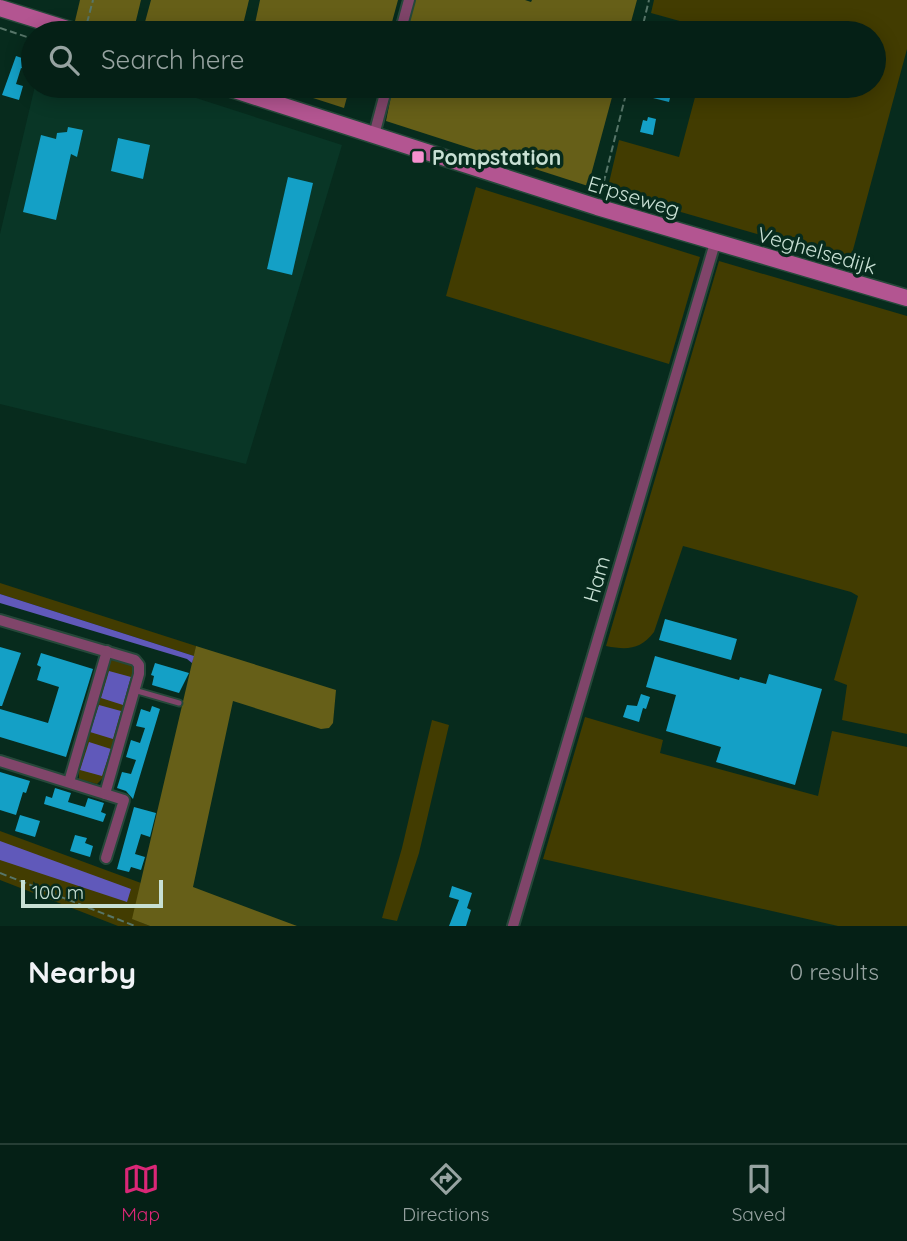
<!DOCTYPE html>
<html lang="en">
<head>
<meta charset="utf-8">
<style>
	:root { --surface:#052016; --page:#132d23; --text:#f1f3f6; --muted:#97a3a1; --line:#263e35; --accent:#db2777 }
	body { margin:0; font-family:Quicksand,sans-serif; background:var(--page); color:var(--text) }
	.scale { position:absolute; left:21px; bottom:18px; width:142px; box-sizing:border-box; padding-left:7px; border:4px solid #c8e0d4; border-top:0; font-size:19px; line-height:24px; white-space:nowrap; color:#c8e0d4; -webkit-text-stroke:5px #072b1d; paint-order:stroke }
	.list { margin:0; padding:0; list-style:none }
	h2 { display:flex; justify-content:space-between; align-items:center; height:91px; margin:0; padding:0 28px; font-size:30px }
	h2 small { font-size:23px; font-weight:400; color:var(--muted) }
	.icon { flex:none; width:38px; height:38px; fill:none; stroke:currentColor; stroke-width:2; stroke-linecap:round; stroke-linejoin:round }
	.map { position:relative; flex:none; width:907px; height:926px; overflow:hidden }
	.search { position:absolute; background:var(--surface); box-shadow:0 4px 18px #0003; left:21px; right:21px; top:21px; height:77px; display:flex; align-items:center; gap:18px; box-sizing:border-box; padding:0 24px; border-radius:38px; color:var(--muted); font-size:26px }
	.sheet { height:217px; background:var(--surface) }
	nav { display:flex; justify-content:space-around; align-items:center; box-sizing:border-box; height:98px; border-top:2px solid var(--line); background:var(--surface); font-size:19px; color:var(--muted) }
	nav a { display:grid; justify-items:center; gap:4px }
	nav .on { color:var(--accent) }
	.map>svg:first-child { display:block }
</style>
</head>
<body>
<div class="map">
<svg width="907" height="926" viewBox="0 0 907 926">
	<rect width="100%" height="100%" fill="#072b1d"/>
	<path fill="#093626" d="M35 86H159L342 145 246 464 0 404V234Z"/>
	<g fill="#423c01">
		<path d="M654 0H907V49L850 261 608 191V187L619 140 679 157 698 86H874V33H712V30L651 13Z"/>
		<path d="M476 187 700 257 669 364 446 296Z"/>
		<path d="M719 261 907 316V734L842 720 847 685 834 680 858 596 851 592 683 546 654 632C640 650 627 650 606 646Z"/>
		<path d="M0 583 196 646 194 656 0 594Z"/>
		<path d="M111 660 128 663 135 668 104 777 97 784 79 779V770Z"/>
		<path d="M585 717 663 740 660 753 818 796 832 731 907 747V926H838L543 859Z"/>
		<path d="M432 720 449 725 419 853 397 921 382 918 402 848Z"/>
		<path d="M0 831 141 883 133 919 150 926H118L0 880Z"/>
	</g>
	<g fill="#665f18">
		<path d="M80 0H141L133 33H113L75 21Z"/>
		<path d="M151 0H249L241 33H142Z"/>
		<path d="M260 0H398L389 33H253Z"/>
		<path d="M414 0H525L531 2 532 0H637L628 33H406Z"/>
		<path d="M276 86H350L344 108Z"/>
		<path d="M393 86H615L588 186 386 121Z"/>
		<path d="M196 646 336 690 333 723 329 728 321 729 233 701 193 887 297 926H150L132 919Z"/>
	</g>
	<g fill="#6059ba">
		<path d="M0 594 194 656 192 663 187 659 0 603Z"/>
		<path d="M109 671 131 677 123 705 101 698Z"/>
		<path d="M99 705 121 711 113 739 90 732Z"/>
		<path d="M89 742 111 749 102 776 80 770Z"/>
		<path d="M0 841 131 889 127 902 0 860Z"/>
	</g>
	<g fill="#14a0c6">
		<path d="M16 56 28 60 25 69 21 68 16 84 23 86 19 100 2 95Z"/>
		<path d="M643 86H673L669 102 641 95Z"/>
		<path d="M648 117 656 119 653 135 640 132 643 120 647 121Z"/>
		<path d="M68 127 83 130 77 157 71 154 56 220 23 212 41 135 56 139 57 133 67 132Z"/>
		<path d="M118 138 150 145 143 179 111 171Z"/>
		<path d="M288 177 313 183 292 275 267 269Z"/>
		<path d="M665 619 737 639 731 660 659 640Z"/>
		<path d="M0 647 21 653 2 706H0Z"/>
		<path d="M41 653 93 669 66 757 0 737V709L48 723 59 687 37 680 41 667 37 665Z"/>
		<path d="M655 656 739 680 740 677 766 684 769 674 822 689 795 785 716 762 721 747 666 731 676 695 646 687Z"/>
		<path d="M155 663 189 673 179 693 152 685 154 676 151 675Z"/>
		<path d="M641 694 650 697 646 709 643 708 639 722 623 717 627 705 637 706Z"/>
		<path d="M152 706 160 709 133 799 126 791 117 788 122 772 131 774 136 760 126 757 131 740 140 743 145 728 136 726 141 709 150 712Z"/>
		<path d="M0 772 30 781 26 793 23 792 16 815 0 810Z"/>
		<path d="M55 788 71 793 68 802 85 807 88 798 104 803 101 812 106 814 103 822 44 804 46 796 52 798Z"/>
		<path d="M134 807 156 813 150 837 141 834 135 854 145 857 141 870 131 867 129 872 117 869Z"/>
		<path d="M20 815 40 821 35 837 15 831Z"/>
		<path d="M75 835 87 838 85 843 93 846 90 857 70 851Z"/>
		<path d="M452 886 472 893 467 908 471 910 466 926H449L459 900 449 897Z"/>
	</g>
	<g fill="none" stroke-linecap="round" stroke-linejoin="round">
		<defs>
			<path id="lane" d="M134 690 179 703"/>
			<g id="street">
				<path d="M400 33 409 0"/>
				<path d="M374 135 387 86"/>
				<path d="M0 620 135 660 139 665V674L105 794 0 761"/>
				<path d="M69 782 107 651"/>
				<path d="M105 794 124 800 106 858"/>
				<path d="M513 926 715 243"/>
			</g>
			<g id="secondary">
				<path d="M0 8 80 33"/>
				<path d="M222 86 597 207 907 298"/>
			</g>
		</defs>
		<use href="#lane" stroke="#26483a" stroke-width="9"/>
		<use href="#street" stroke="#26483a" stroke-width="14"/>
		<use href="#secondary" stroke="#26483a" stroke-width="19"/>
		<g stroke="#577669" stroke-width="2" stroke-dasharray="7 3.5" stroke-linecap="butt">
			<path d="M87 23 93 0"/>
			<path d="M0 28 33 39"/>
			<path d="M93 29 105 33"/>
			<path d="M641 33 649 0"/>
			<path d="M183 86 214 96"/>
			<path d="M601 193 628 86"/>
			<path d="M0 873 135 926"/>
		</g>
		<use href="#lane" stroke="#80456a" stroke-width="5"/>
		<use href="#street" stroke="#80456a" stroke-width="10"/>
		<use href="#secondary" stroke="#b35591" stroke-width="16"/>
	</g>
	<rect fill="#f690cf" stroke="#072b1d" stroke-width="2.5" x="411" y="150" width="14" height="14" rx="3.5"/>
	<g text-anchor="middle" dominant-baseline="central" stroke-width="7" stroke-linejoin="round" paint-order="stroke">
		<g font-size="21" font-weight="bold" fill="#c8e0d4" stroke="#072b1d" text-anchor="start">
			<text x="432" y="157">Pompstation</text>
		</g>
		<g font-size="21" fill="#c8e0d4" stroke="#072b1d">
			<text transform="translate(634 196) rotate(17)">Erpseweg</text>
			<text transform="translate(817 250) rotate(16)">Veghelsedijk</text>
			<text transform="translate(596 579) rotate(-74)">Ham</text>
		</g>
	</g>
</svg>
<div class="scale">100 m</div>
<div class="search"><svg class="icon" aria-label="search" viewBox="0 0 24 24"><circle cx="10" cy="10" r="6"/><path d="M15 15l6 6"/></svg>Search here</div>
</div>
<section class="sheet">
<h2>Nearby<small>0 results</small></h2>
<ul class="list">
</ul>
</section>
<nav>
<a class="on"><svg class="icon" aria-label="map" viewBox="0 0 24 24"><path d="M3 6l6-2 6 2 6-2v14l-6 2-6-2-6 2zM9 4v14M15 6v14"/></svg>Map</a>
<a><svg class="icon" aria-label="directions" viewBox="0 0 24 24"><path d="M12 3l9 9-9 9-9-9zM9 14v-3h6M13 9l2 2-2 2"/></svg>Directions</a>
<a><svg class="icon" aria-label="saved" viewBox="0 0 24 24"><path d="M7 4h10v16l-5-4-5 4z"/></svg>Saved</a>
</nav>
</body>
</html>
